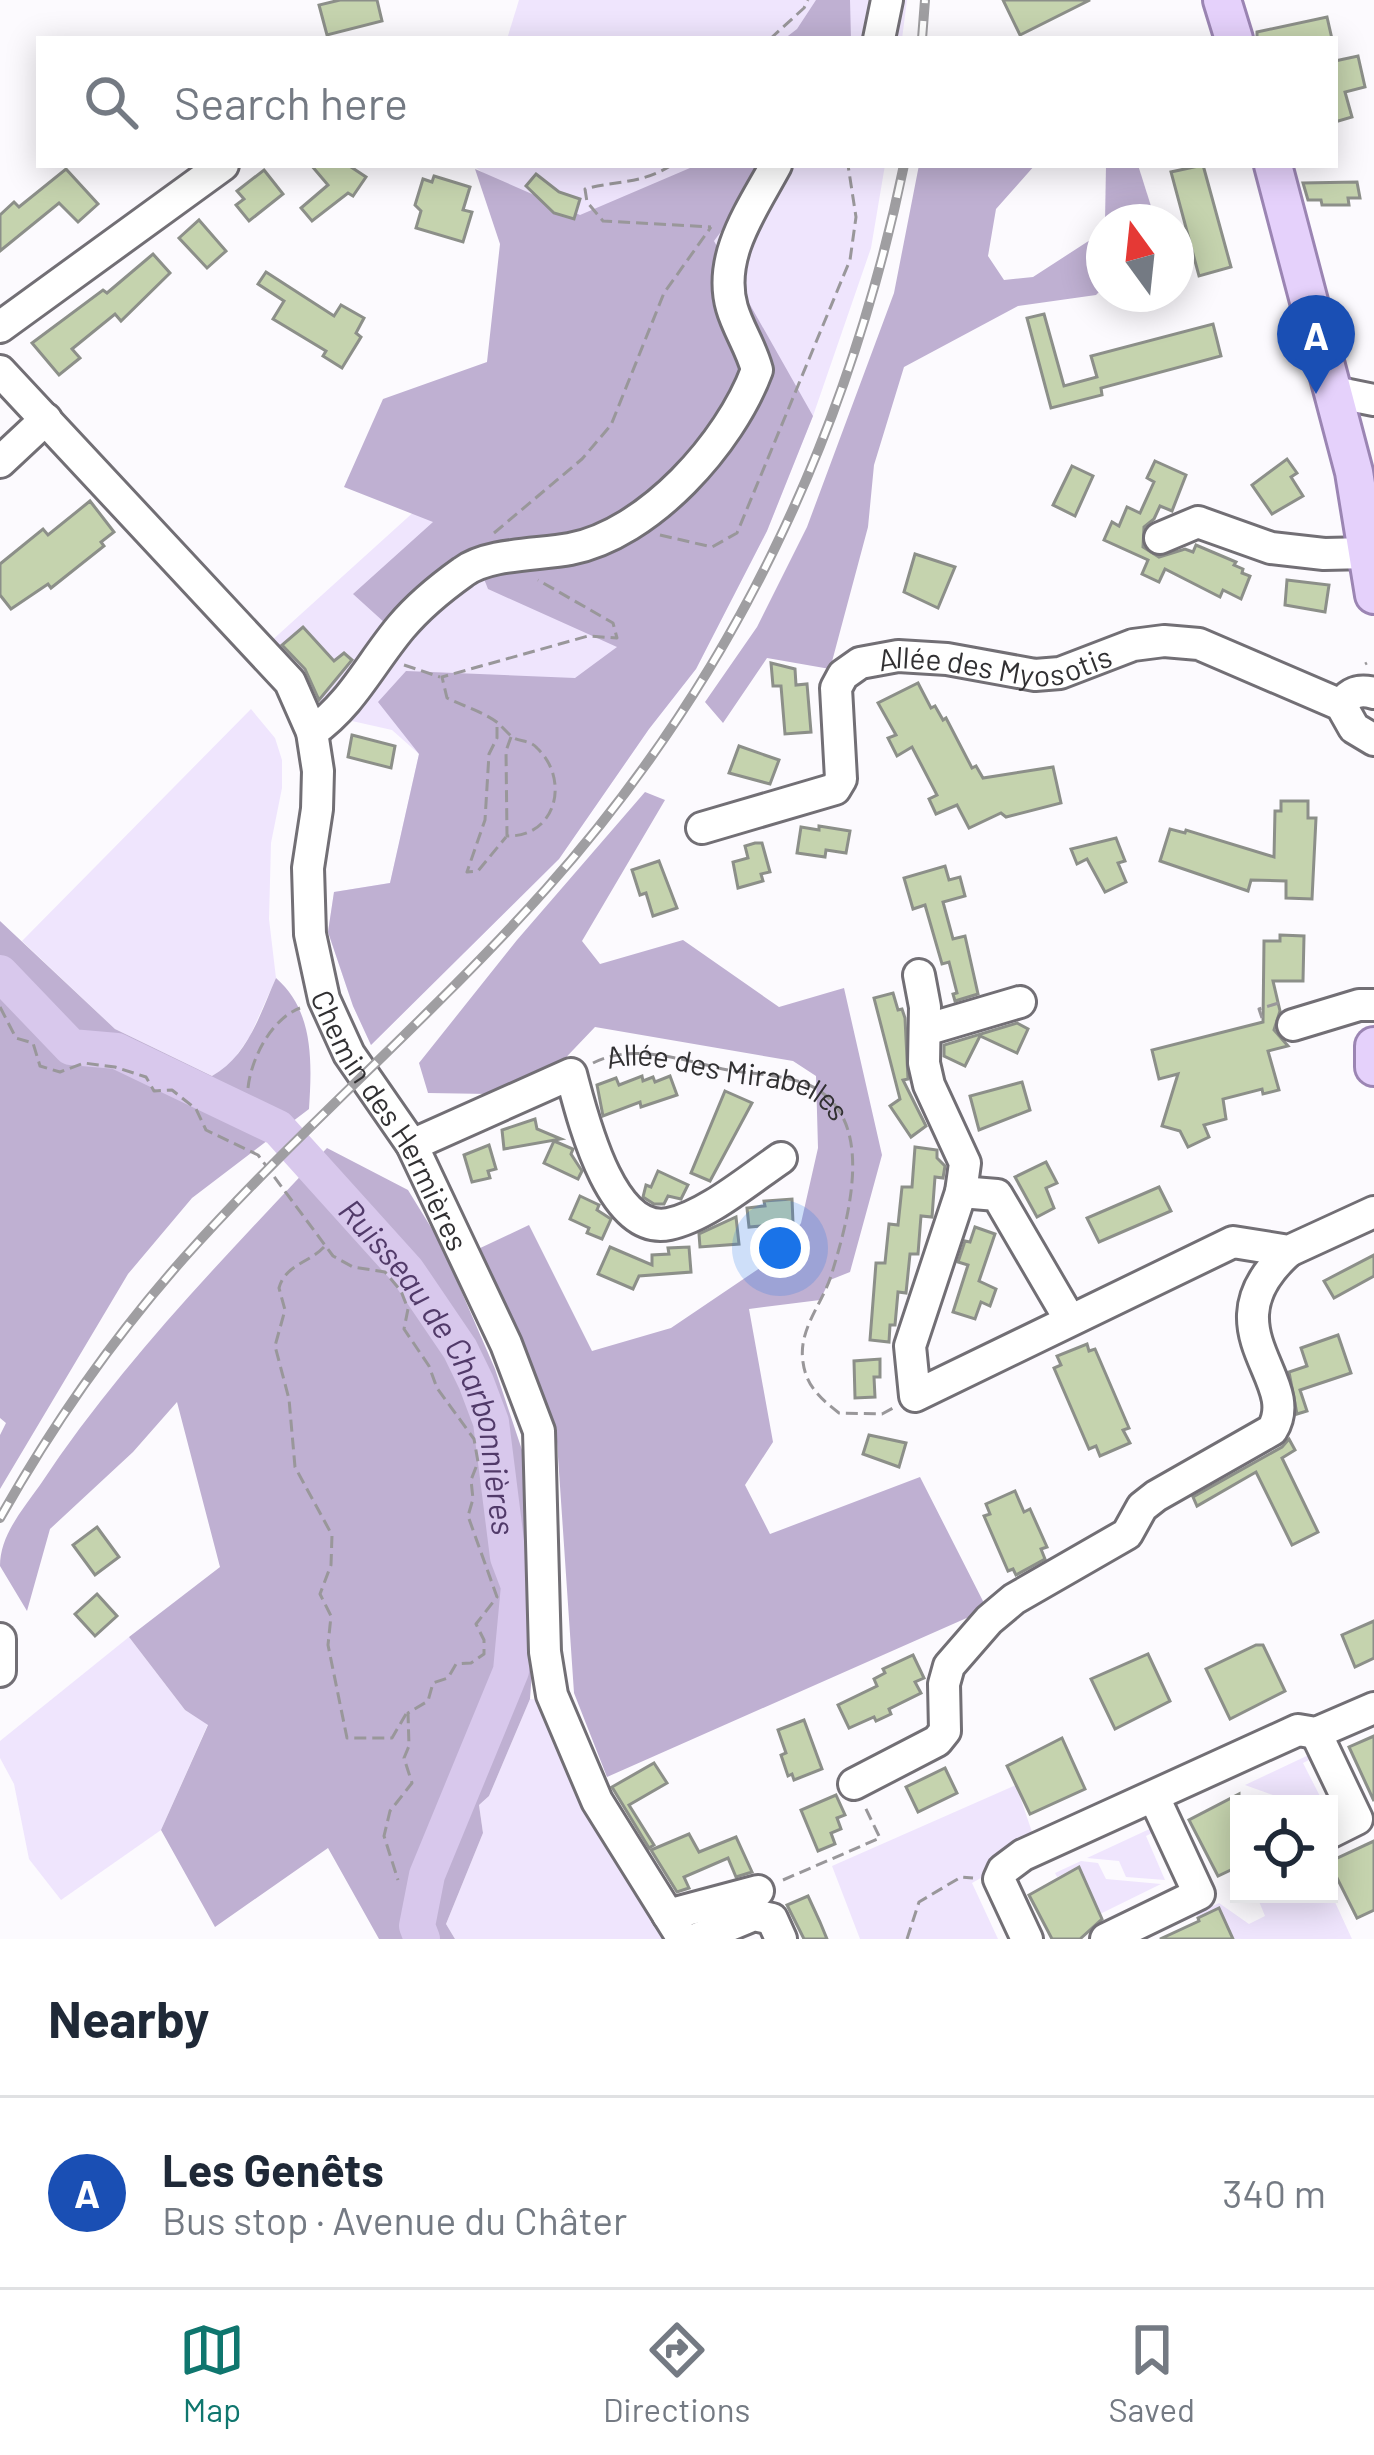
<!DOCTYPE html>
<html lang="en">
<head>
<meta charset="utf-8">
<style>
	:root { --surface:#fff; --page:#f6f6f7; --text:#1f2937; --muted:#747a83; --line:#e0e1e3; --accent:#0f766e }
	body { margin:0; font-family:Barlow,sans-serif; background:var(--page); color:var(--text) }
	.controls { position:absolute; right:36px; bottom:36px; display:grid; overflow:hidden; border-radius:0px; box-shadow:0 6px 30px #0003 }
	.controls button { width:108px; height:108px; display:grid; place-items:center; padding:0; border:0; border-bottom:3px solid var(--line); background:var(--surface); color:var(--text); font:60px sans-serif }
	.compass { position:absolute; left:1086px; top:204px; width:108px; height:108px; border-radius:50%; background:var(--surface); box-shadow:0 6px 30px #0003; rotate:345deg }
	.you { position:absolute; left:780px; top:1248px; width:42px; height:42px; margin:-30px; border:9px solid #fff; border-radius:50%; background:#1a73e8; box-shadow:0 0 0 18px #1a73e833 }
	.badge { display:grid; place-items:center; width:78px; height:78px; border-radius:50%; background:var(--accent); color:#fff; font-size:39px; font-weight:700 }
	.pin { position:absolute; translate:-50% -99px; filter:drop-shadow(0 3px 6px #0008) }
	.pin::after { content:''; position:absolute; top:63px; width:42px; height:36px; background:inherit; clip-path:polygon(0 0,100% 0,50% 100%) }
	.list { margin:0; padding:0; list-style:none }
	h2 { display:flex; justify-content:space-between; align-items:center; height:156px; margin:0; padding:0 48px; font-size:51px }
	h2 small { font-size:39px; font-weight:400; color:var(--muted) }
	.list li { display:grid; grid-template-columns:78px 1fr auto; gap:36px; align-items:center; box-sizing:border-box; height:192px; padding:0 48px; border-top:3px solid var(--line) }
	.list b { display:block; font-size:45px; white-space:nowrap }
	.list p { margin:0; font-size:39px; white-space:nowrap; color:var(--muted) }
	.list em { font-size:39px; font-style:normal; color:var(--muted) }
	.icon { flex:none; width:66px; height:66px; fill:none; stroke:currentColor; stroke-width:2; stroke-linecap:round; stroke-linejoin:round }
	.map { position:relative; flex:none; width:1374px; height:1939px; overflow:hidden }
	.search { position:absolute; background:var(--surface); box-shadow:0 6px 30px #0003; left:36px; right:36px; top:36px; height:132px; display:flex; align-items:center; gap:30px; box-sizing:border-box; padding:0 42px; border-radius:0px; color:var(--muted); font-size:45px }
	.sheet { height:348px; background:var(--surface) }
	nav { display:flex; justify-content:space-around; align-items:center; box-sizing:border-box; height:168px; border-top:3px solid var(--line); background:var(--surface); font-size:33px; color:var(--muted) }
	nav a { display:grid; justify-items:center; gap:6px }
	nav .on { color:var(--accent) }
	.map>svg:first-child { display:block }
</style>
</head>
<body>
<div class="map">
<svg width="1374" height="1939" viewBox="0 0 1374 1939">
	<rect width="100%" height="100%" fill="#fcfafe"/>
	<g fill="#efe5fd">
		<path d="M519 0H907L902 39H507Z"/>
		<path d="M472 165H885L871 248 813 416 767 531 696 669 649 729 559 859 371 1045 353 1006 328 932 334 892 390 883 419 754 392 730 352 721 323 706 269 643 449 480 626 273Z"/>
		<path d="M251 709 275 738 282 760V788L271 843 269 919 276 978 250 1036 230 1065 212 1076 115 1029 22 941Z"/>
		<path d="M129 1637 185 1710 208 1724 161 1830 61 1900 29 1859 14 1784 0 1758V1741Z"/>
		<path d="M530 1699 545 1701 668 1939H455L446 1924 483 1833 479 1805 489 1796Z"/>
		<path d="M1315 1752 1317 1756 1303 1763 1324 1804 1307 1798 1289 1801 1245 1785Z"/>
		<path d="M1016 1785 1032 1832 1012 1860 972 1883 998 1939H860L832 1866Z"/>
		<path d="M1156 1826 1158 1830 1146 1836 1165 1880 1126 1877 1119 1861 1087 1858Z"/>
		<path d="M1081 1861 1098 1863 1106 1879 1161 1884 1100 1914 1079 1868 1057 1877 1055 1873Z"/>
		<path d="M1329 1889 1352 1939H1234L1219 1908 1198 1918 1196 1914 1219 1903 1249 1924 1265 1916 1256 1894H1329Z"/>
	</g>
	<g fill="#bfb0d2">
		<path d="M816 0H850L851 39H784L797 29Z"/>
		<path d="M697 165H771L714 241 813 416 767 531 696 669 649 729 559 859 371 1045 353 1006 328 932 334 892 390 883 419 754 378 702 406 671 575 678 617 647 488 589 473 551 385 623 353 594 433 522 344 487 383 399 487 362 500 244 475 169 580 215Z"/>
		<path d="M919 165H1035L996 209 988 256 1004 280 1033 277 1104 231V287L1096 295 1018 306 904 367 874 465 868 527 830 669 767 658 723 723 705 702 757 627 807 527 894 293Z"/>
		<path d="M1106 165H1138L1156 222H1105Z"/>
		<path d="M645 792 665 800 582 941 600 964 683 940 779 1007 844 988 882 1155 850 1272 830 1280 820 1300 749 1309 773 1442 745 1485 770 1534 920 1477 987 1609 607 1777 574 1693 556 1427 476 1250 529 1225 592 1351 671 1328 782 1253 801 1223 818 1148 816 1076 793 1061 595 1027 553 1071 490 1094 428 1093 419 1063 517 940Z"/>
		<path d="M0 921 115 1029 212 1076C248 1056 260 1014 276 978 314 1011 312 1062 309 1109L192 1198 128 1274 0 1489V1435L6 1423 0 1418Z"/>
		<path d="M327 1148 408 1190 440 1242 495 1369 522 1450 535 1631 530 1699 489 1796 479 1805 483 1833 446 1924 455 1939H379L328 1848 215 1927 161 1830 208 1725 185 1710 129 1637 220 1567 177 1402 133 1452 50 1529 27 1611 0 1566C0 1535 23 1509 40 1485 122 1361 226 1256 327 1148Z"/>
	</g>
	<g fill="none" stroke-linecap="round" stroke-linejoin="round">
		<path stroke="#d8c8ec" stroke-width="36" id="s1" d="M0 973 71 1047 117 1051 278 1128 407 1271 460 1349 476 1382 491 1422 508 1557 519 1586 511 1671 427 1875 417 1926 422 1939"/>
	</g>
	<g fill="#c5d3ae" stroke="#8c8f89" stroke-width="3">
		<path d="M340 0H377L382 21 327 35 319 5Z"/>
		<path d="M1003 0H1090L1020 35Z"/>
		<path d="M1327 17 1332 39H1257V32Z"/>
		<path d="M1358 56 1365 87 1345 92 1352 117 1335 122V61Z"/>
		<path d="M311 165H348L366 177 353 196 348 193 312 221 301 208 328 185Z"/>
		<path d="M1203 165 1231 267 1199 276 1171 172Z"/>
		<path d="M66 169 98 204 78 222 59 203 0 251V215L14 202 19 207Z"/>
		<path d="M264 170 283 194 249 221 236 205 244 199 237 191Z"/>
		<path d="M536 174 559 192 580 199 574 219 554 213 526 186Z"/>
		<path d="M434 176 470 187 463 210 472 212 463 242 416 228 421 211 415 205 423 179 432 182Z"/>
		<path d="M1357 182 1360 198H1348L1349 205H1322L1321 200H1308L1303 183Z"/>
		<path d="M199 220 226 251 207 268 179 238Z"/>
		<path d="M153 254 170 273 121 321 115 314 72 349 80 358 59 375 32 343 103 290 107 293Z"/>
		<path d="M266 272 334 316 341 305 364 318 356 333 361 337 342 368 323 356 326 351 273 319 284 301 258 284Z"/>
		<path d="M1044 314 1064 386 1097 377 1091 356 1213 324 1221 356 1101 388 1102 395 1051 408 1027 318Z"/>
		<path d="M1287 459 1297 473 1291 477 1303 496 1272 514 1252 485Z"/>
		<path d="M1155 461 1186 475 1172 511 1160 506 1154 519 1144 527 1143 547 1159 557 1185 549 1193 552 1196 545 1236 562 1234 565 1243 569 1242 573 1250 576 1241 599 1223 590 1220 597 1165 569 1159 582 1142 574 1148 560 1104 540 1112 522 1119 526 1127 507 1140 513 1154 482 1147 478Z"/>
		<path d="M1072 466 1093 476 1075 516 1053 505Z"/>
		<path d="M90 501 114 532 101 542 104 546 51 588 48 584 11 609 0 595V564L43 529 48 535Z"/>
		<path d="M915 554 955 567 938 608 904 592Z"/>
		<path d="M1287 580 1329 585 1325 612 1285 605Z"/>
		<path d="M303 627 334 661 344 653 352 660 319 700 305 669 282 645Z"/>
		<path d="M771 663 795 669 796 685 807 684 811 732 785 734 781 686H773Z"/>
		<path d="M918 683 931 708 935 706 943 720 946 718 972 768 976 766 983 778 1053 767 1061 803 1006 817 1001 813 969 828 957 805 936 814 929 799 937 795 912 747 897 756 888 738 896 735 878 703Z"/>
		<path d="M352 735 395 746 391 768 348 757Z"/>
		<path d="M739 746 779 760 770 784 729 773Z"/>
		<path d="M1281 801H1308V818H1316L1312 899 1286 898V881L1251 880 1248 891 1160 861 1170 829 1185 833 1186 830 1274 857 1275 811H1281Z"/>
		<path d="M819 826 850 831 846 853 826 850 825 857 797 853 801 827 819 830Z"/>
		<path d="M1116 838 1125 861 1118 863 1126 882 1105 892 1087 859 1077 864 1071 849Z"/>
		<path d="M755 843H762L770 872 761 874 763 881 738 888 733 862 748 858 745 846Z"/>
		<path d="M659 861 677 908 653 916 646 893 640 895 632 870Z"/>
		<path d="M945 866 949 880 960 877 965 896 943 902 953 939 965 936 978 994 955 1001 953 994 957 993 949 962 942 964 925 905 913 909 904 878Z"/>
		<path d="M1280 935 1304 936 1303 981H1273L1280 1011 1274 1030 1288 1046 1268 1051 1279 1090 1263 1094 1262 1089 1223 1099 1226 1119 1204 1125 1209 1137 1188 1147 1180 1131 1162 1126 1178 1074 1159 1079 1152 1050 1263 1022 1264 941H1280Z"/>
		<path d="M893 993 898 1010 902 1009 905 1018 908 1079 903 1080 926 1126 911 1137 890 1106 900 1099 874 998Z"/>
		<path d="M1017 1023 1028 1029 1017 1053 980 1036 965 1066 944 1056V1045Z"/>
		<path d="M642 1076 643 1081 653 1077 655 1082 670 1076 677 1095 641 1107 640 1102 603 1116 597 1085 616 1078 619 1085Z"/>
		<path d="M1022 1082 1030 1110 979 1130 970 1096Z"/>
		<path d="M725 1091 752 1103 710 1181 691 1173Z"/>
		<path d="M535 1119 537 1129 561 1139 504 1149 502 1130Z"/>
		<path d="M554 1141 573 1149 571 1154 582 1171 578 1179 544 1163Z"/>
		<path d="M489 1145 496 1169 488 1171 490 1178 472 1182 464 1155Z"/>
		<path d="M915 1147 937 1150V1158L945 1166 943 1178 935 1177 932 1217 921 1216 918 1254H910L906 1293 898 1292 895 1325H890L889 1342 870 1340 876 1263H885L889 1224 898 1225 902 1187H912Z"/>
		<path d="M1046 1162 1057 1183 1046 1188 1054 1208 1037 1217 1015 1177Z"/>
		<path d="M658 1171 688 1185 681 1199 668 1196 664 1204H654L643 1197 646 1185 651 1187Z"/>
		<path d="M1159 1187 1171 1211 1099 1242 1087 1218Z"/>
		<path d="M580 1196 599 1205 597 1210 611 1219 602 1239 587 1233 589 1228 570 1219Z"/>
		<path d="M792 1199 793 1223 749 1227 747 1208 765 1206 764 1201Z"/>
		<path d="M736 1217 739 1244 700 1247 699 1234Z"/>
		<path d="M975 1227 995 1234 979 1281 996 1289 990 1306 981 1302 975 1319 953 1312 968 1265 958 1262 965 1241 970 1242Z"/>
		<path d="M610 1247 652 1265V1255L669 1254 668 1248 689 1247 691 1272 639 1276 633 1289 598 1274Z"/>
		<path d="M1374 1255V1276L1334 1298 1324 1281Z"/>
		<path d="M1338 1335 1351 1373 1300 1390 1307 1411 1297 1414 1289 1372 1307 1366 1301 1348Z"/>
		<path d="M1087 1344 1089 1351 1095 1349 1129 1428 1123 1430 1130 1443 1100 1456 1096 1446 1089 1449 1054 1368 1061 1365 1057 1356Z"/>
		<path d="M880 1359V1377H874L875 1397 855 1398 854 1361Z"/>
		<path d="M869 1435 906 1443 899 1467 863 1454Z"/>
		<path d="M1289 1439 1295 1450 1282 1458 1318 1532 1292 1545 1256 1472 1197 1506 1193 1497 1282 1447Z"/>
		<path d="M1015 1491 1024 1512 1030 1509 1047 1547 1041 1549 1045 1559 1016 1575 1013 1569 1008 1571 984 1516 990 1514 986 1504Z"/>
		<path d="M97 1527 119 1557 95 1575 73 1545Z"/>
		<path d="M97 1594 117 1616 95 1636 75 1614Z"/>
		<path d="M1374 1621V1658L1355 1667 1342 1635Z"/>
		<path d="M1256 1645H1263L1285 1691 1230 1719 1206 1669Z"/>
		<path d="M1148 1654 1170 1701 1115 1729 1091 1679Z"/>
		<path d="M913 1655 924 1678 915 1682 921 1693 889 1709 891 1714 876 1721 874 1717 849 1728 838 1705 877 1686 874 1679 885 1673 883 1669Z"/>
		<path d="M804 1720 822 1769 794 1780 792 1774 788 1776 781 1755 786 1753 778 1730Z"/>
		<path d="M1374 1736V1801L1349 1747Z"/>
		<path d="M1062 1738 1085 1789 1030 1814 1007 1766Z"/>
		<path d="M654 1763 667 1783 629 1805 654 1845 649 1848 612 1787Z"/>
		<path d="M945 1768 957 1793 918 1812 906 1787Z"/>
		<path d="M1239 1794V1866L1218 1876 1189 1820Z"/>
		<path d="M836 1795 845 1815 837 1818 841 1829 831 1833 835 1844 818 1851 801 1810Z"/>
		<path d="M689 1834 699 1852 736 1837 752 1872 736 1877 728 1858 684 1877 689 1888 677 1892 651 1850Z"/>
		<path d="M1374 1841V1910L1357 1918 1329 1862Z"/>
		<path d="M1079 1867 1102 1919 1080 1939H1052L1029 1895Z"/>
		<path d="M808 1896 820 1922 827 1939H804L787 1905Z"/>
		<path d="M1219 1908 1233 1939H1160L1199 1921 1198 1918Z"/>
	</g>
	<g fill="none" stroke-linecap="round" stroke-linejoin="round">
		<defs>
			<g id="minor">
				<path d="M879 39 887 0"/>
				<path d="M0 327 223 165"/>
				<path id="s3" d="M0 371 290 682 312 732 318 771 317 809 308 868 310 934 324 999 349 1054 412 1145 506 1344 539 1431 545 1652 552 1695 597 1801 683 1939"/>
				<path d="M1334 392 1374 400"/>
				<path d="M0 462 46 419"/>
				<path d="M1160 538 1198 522 1271 548 1324 554 1369 553"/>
				<path d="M1341 705C1350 692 1359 689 1374 693"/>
				<path d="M312 732C352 704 370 664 401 627 417 608 442 587 463 572 488 553 539 555 570 549 649 534 730 443 757 370 751 347 738 329 732 308 717 256 753 208 776 165"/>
				<path id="s4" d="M702 828 835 789 841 779 836 688 843 675 860 663 898 656 947 659 1035 675 1060 673 1133 645 1164 641 1199 644 1341 705 1354 728 1374 740"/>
				<path d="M919 975 925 1007 924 1063 929 1085 965 1163 961 1192 910 1346 915 1396 1233 1242 1289 1251 1374 1212"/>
				<path d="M1293 1025 1359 1005H1374"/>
				<path d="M925 1030 1020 1002"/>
				<path d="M412 1145 571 1074C582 1115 610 1236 669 1224 705 1217 750 1179 781 1158"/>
				<path d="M961 1192 997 1195 1070 1320"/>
				<path d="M0 1639V1671"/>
				<path d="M1316 1733 1357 1819 1329 1833"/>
				<path d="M854 1784 937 1741 945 1731 944 1684 949 1666 989 1620 1014 1599 1127 1534 1142 1507 1156 1496 1272 1430C1304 1379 1202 1329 1289 1251"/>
				<path d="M668 1915 758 1891"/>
				<path d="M696 1939 754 1915 772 1919 781 1939"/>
				<path d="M1027 1939 999 1879 1003 1870 1023 1855 1298 1730 1316 1733 1374 1708"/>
				<path d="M1106 1939 1199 1894 1154 1797"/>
			</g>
			<g id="major">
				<path d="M1222 0 1234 39"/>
				<path d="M1273 165 1354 472 1374 595"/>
				<path d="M1374 1046V1067"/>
			</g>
		</defs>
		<use href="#minor" stroke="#726f75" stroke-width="36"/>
		<use href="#major" stroke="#9b85b3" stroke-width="42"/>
		<g stroke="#99979a" stroke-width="3" stroke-dasharray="12 6" stroke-linecap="butt">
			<path d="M770 39 804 8 808 0"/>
			<path d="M672 165C639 185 618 180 585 189L587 202 603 221 711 227"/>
			<path d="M494 533 582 459 611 425 664 293 711 227"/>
			<path d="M660 535 712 547 737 533 850 260 856 217 848 165"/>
			<path d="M1365 664 1367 663"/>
			<path d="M404 665 440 677"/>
			<path d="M497 727V738L489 754 485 820 467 872 478 871 506 837"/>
			<path d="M511 737 506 751 507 836C557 837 570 779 537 748 530 740 520 742 512 737 511 736 499 724 498 723 484 712 463 706 447 698L442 677 588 636 617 638 613 623 538 580"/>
			<path d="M0 1007 16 1038 33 1043 40 1066 60 1072 84 1063 115 1067 146 1077 154 1091 172 1090 196 1109 206 1130 258 1155 333 1256 353 1267 385 1272 401 1291 408 1309 404 1329 429 1366 437 1388 474 1439 478 1462 471 1480 473 1499 468 1516 497 1597 476 1624 484 1640V1654L471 1663 456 1664 448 1678 433 1683 428 1701 408 1713 409 1746 404 1758 412 1783 390 1811 384 1836 398 1880"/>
			<path d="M1262 1018 1259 1009 1282 1002"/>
			<path id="s2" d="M593 1063C634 1042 685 1061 728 1070 752 1074 786 1075 809 1085 879 1117 848 1220 831 1276 821 1306 798 1330 803 1362 806 1386 821 1399 839 1413L882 1414 893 1408"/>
			<path d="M248 1088C251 1059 271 1019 300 1008"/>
			<path d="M324 1247C309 1263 285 1265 279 1288L285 1310 275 1346 289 1399 295 1467 332 1535 331 1565 320 1594 331 1616 328 1645 347 1738H392L406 1714"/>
			<path d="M783 1880 880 1838 865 1807"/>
			<path d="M907 1939 919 1902 961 1877 973 1878"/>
		</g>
		<use href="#minor" stroke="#fff" stroke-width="30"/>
		<use href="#major" stroke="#e5d1fb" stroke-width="36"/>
		<defs>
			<g id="rail">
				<path d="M922 39 925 0"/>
				<path d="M0 1518C52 1426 113 1338 183 1259 298 1130 431 1018 546 889 731 682 848 436 904 165"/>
			</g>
		</defs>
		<use href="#rail" stroke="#9f9ea1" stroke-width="10"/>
		<use href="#rail" stroke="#fff" stroke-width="6" stroke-dasharray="18" stroke-linecap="butt"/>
	</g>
	<g text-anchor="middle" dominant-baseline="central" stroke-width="10" stroke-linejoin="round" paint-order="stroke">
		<g font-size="30" fill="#313032" stroke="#fff">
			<text stroke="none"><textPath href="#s4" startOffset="414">Allée des Myosotis</textPath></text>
			<text stroke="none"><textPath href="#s2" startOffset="141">Allée des Mirabelles</textPath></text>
			<text stroke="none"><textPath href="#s3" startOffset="888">Chemin des Hermières</textPath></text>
		</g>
		<g font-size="33" font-style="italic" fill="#513a69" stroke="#fff">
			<text stroke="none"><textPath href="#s1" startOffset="618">Ruisseau de Charbonnières</textPath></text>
		</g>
	</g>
</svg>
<div class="controls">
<button><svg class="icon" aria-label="locate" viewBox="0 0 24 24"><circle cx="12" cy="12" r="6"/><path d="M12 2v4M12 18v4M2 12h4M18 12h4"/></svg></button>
</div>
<svg class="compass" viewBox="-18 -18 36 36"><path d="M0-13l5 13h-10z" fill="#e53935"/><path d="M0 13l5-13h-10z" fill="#747a83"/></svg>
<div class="you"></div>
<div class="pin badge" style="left:1316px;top:394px;background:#1a4fb4">A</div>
<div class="search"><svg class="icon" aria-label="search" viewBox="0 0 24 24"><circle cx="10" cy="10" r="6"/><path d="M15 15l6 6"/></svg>Search here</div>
</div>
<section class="sheet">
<h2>Nearby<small></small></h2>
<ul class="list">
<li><span class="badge" style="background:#1a4fb4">A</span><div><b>Les Genêts</b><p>Bus stop · Avenue du Châter</p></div><em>340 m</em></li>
</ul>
</section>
<nav>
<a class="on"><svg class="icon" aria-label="map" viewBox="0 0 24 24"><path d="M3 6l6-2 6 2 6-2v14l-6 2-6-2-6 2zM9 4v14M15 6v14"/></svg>Map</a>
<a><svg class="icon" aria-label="directions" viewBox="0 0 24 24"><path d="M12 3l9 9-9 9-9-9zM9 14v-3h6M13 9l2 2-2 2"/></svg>Directions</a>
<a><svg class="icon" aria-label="saved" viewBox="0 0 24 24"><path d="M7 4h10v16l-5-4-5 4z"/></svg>Saved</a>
</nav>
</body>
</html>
